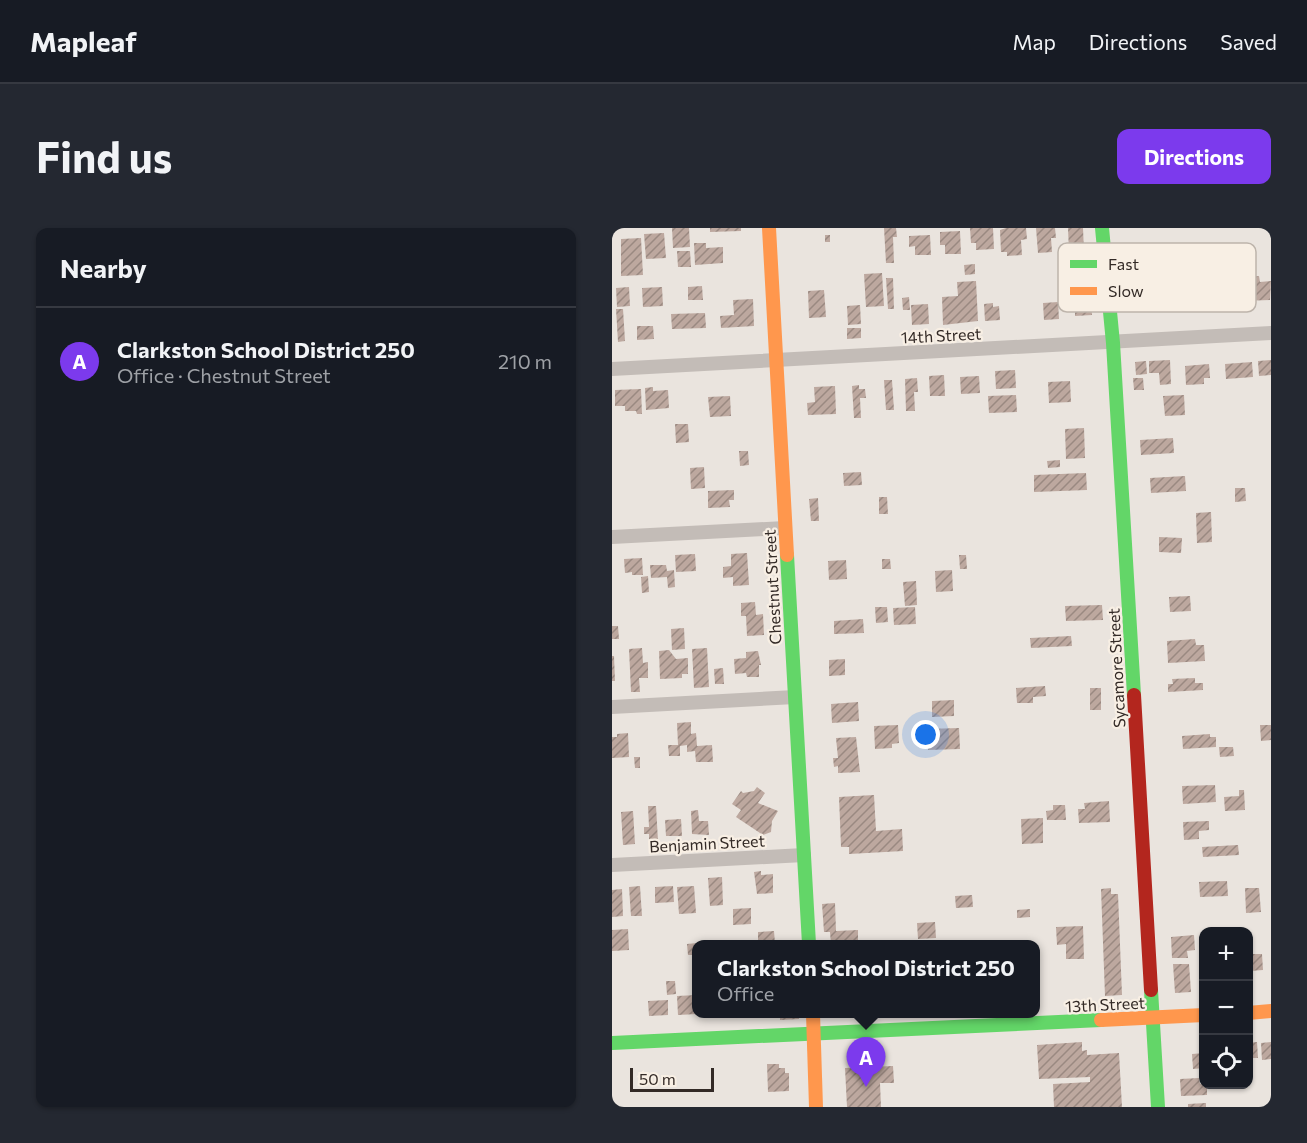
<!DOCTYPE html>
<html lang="en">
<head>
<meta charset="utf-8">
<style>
	:root { --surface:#171b24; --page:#242831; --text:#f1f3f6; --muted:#9ea1a6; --line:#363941; --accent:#7c3aed }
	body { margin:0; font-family:Commissioner,sans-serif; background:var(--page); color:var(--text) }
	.controls { position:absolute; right:18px; bottom:18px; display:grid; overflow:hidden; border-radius:12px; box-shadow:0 2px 4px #0004 }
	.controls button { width:54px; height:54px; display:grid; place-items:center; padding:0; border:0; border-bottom:2px solid var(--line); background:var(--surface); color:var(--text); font:30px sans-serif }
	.scale { position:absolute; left:18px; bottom:15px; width:84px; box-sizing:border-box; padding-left:6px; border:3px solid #332a26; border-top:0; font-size:16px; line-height:21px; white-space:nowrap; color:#332a26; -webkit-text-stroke:4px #f8efe4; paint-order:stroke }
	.you { position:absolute; left:314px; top:507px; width:21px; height:21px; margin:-15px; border:4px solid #fff; border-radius:50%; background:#1a73e8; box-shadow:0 0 0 9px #1a73e833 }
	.badge { display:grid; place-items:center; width:39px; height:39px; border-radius:50%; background:var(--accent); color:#fff; font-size:20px; font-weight:700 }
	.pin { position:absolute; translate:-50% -50px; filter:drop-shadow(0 2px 3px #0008) }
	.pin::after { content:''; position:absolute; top:32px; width:21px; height:18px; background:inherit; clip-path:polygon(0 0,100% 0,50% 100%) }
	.popup { position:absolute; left:80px; top:712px; width:348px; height:78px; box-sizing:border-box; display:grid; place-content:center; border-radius:12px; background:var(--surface); filter:drop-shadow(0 2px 4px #0005); font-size:20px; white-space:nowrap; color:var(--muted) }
	.popup b { font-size:22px; color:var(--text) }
	.popup::after { content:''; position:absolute; left:50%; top:100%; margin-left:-12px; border:12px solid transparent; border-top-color:var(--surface) }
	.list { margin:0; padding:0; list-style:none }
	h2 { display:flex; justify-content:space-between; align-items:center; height:78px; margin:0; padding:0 24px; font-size:26px }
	h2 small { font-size:20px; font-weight:400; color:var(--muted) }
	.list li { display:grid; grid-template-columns:39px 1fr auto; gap:18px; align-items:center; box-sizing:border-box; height:108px; padding:0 24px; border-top:2px solid var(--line) }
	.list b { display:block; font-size:22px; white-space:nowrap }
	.list p { margin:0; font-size:20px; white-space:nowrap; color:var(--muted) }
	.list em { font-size:20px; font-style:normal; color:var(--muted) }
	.icon { flex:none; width:33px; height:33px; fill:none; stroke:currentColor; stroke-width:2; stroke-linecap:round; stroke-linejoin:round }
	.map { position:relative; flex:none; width:659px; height:879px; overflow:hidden; border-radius:12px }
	header { display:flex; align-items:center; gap:36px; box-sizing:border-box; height:84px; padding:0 30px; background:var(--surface); border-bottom:2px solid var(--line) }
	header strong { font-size:28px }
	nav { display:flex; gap:33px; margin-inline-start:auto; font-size:21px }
	.intro { display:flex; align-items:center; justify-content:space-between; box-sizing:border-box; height:144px; padding:0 36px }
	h1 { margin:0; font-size:42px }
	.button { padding:15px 27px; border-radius:12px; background:var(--accent); color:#fff; font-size:21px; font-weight:700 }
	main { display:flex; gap:36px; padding:0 36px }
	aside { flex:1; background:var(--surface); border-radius:12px; box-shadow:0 2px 4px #0004 }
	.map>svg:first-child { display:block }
</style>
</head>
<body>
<header>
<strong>Mapleaf</strong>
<nav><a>Map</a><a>Directions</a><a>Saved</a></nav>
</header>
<div class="intro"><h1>Find us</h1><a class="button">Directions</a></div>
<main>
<aside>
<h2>Nearby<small></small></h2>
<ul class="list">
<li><span class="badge">A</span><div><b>Clarkston School District 250</b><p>Office · Chestnut Street</p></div><em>210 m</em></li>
</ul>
</aside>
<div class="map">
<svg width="659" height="879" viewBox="0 0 659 879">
	<defs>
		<pattern id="building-hatch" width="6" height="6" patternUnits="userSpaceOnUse" patternTransform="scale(1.5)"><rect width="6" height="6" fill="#bda89f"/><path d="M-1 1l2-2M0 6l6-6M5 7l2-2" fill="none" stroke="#9a8981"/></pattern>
	</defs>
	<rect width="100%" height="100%" fill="#eae4de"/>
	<g fill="url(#building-hatch)">
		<path d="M60 0H77L78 19 61 20Z"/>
		<path d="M98 0H129V3L98 4Z"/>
		<path d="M272 0H284L285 9H281L282 35H274Z"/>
		<path d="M358 0H381L382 21 364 22V15H359Z"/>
		<path d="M394 0H414L415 11 409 12 410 27 395 28V24H389L388 2Z"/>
		<path d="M424 0H443L444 10H439L440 24 426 25Z"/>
		<path d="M456 0H471L472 24H457Z"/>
		<path d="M348 3 349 26H333V17H328V4Z"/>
		<path d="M52 5 54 30 34 31 32 6Z"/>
		<rect x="213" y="7" width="5" height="7"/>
		<path d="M318 7 319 27H303V18L297 19V8Z"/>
		<path d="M29 10 31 47 9 48V11Z"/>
		<path d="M82 15H94V20L111 19V35L83 37Z"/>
		<path d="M65 23H78L79 39H66Z"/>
		<path d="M622 23 623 39 604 40 603 24Z"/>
		<path d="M363 36V46L353 47 352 37Z"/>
		<path d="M562 40 563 72 550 73 548 41Z"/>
		<path d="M270 45 272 78 254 79 252 46Z"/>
		<path d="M647 48 648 54 659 53 658 72 629 73V71L622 72V55H632V49Z"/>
		<path d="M274 50H281L282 81H276Z"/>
		<path d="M594 52 595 65H600L601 78 566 80 565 54Z"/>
		<path d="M364 53 366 93 331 97 330 69 346 68 345 54Z"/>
		<path d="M90 58 91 72H76V59Z"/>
		<path d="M17 59 18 78 5 79 4 60Z"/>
		<path d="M50 59 51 78 31 79 30 60Z"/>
		<path d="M212 62 214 89 197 90 196 63Z"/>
		<path d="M540 63 541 83 528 84 527 64Z"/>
		<path d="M297 69 298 82H291L290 70Z"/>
		<path d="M141 71 142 98 109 100 108 88 122 87 121 72Z"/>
		<path d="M479 72 480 87 463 88V73Z"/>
		<path d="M446 74 447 91 432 92 431 75Z"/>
		<path d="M381 75V79L387 78 388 92 373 93 372 76Z"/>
		<path d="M316 76 317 96 300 97 299 77Z"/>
		<path d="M248 77 249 96 236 97 235 78Z"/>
		<path d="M4 81H11L13 113 6 114Z"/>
		<path d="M93 85 94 100 60 101 59 86Z"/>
		<path d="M25 98H41L42 111 25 112Z"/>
		<path d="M235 100H249V110L235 111Z"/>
		<path d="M558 132 559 156 548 157 547 145H537V133Z"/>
		<path d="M659 132V147L647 148 646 133Z"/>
		<path d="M534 133 535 146 524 147 523 134Z"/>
		<path d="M640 134 641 149 614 151 613 136Z"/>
		<path d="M597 136 598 150H592V156L574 157 573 138Z"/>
		<path d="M403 142 404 160 384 161 383 143Z"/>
		<path d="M332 147 333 168H318L317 148Z"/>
		<path d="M367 148 368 165 349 166 348 149Z"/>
		<path d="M305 150 306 164H302L303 183H294L293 151Z"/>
		<path d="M521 150H531L532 162H522Z"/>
		<path d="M272 152H280L282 182H274Z"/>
		<path d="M458 153 459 174 437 175 436 154Z"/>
		<path d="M247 157V161H253L254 170H248L249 190H242L240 158Z"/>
		<path d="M223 158 224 186 196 187 195 175 203 174 202 159Z"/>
		<path d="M41 159V163L56 162 57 180 34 182 33 160Z"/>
		<path d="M29 161 30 186H25L24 183H13V178H3V162Z"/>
		<path d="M404 167 405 184 377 185 376 168Z"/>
		<path d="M572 167 573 187 553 188 551 168Z"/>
		<path d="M118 168 119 188 98 189 96 169Z"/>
		<path d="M63 196H76L77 214 64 215Z"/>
		<path d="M472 200 473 230 454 231 453 201Z"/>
		<path d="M561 210 562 225 529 227 528 212Z"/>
		<path d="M127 223H136L137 237 128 238Z"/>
		<path d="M448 232V239L436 240 435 233Z"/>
		<path d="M92 239 93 260 79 261 78 240Z"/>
		<path d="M249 244 250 257 232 258 231 245Z"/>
		<path d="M474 245 475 262 422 264V247Z"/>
		<path d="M573 248 574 263 539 265 538 250Z"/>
		<path d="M623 260H633L634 273 623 274Z"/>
		<path d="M122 262V272H117L118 279 96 280V263Z"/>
		<path d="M267 269H275L276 286H267Z"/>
		<path d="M206 270 207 293H199L197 271Z"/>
		<path d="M599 284 600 314 585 315 584 285Z"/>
		<path d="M547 309 570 310 569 325 547 324Z"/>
		<path d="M135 325 137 357 121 358V349L111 350V339L119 338V326Z"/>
		<path d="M83 326 84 343 64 344 63 327Z"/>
		<path d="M347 327H354L355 341H348Z"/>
		<path d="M30 330 31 347H20V344L13 345 12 331Z"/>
		<path d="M270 331H278L279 341H270Z"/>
		<path d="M234 332 235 351 217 352 216 333Z"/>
		<path d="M38 337H54L55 343 62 342 63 359 56 360 55 349 39 350Z"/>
		<path d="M340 342 341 363 324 364 323 343Z"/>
		<path d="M36 348 37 364 30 365 29 349Z"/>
		<path d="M304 353 305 377 293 378 291 354Z"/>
		<path d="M578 368 579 383 558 384 557 369Z"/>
		<path d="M143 374 144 387 151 386 152 407 135 408 134 388H129V375Z"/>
		<path d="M490 377 491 392 454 393 453 378Z"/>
		<path d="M263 379H275L276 394 264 395Z"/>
		<path d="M303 379 304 396 282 397 281 380Z"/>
		<path d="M251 391 252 405 222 406V393Z"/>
		<path d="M0 398H6L7 411H0Z"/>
		<path d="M72 400 73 421 60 422 59 401Z"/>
		<path d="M459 408 460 418 419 420 418 410Z"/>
		<path d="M583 411 584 417H592L593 433 556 435 555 413Z"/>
		<path d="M30 420 31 435 36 434V450H27L28 464H19L17 421Z"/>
		<path d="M95 420 97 459 82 460 80 421Z"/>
		<path d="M57 422 64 431 76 430V446H70V450L48 451 47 423Z"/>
		<path d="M146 423 149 437H147V449H135L134 445 123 446 122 431 134 430V424Z"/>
		<path d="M0 428H2L3 453H0Z"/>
		<path d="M233 431V447L217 448V432Z"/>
		<path d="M111 440 112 456H103L102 441Z"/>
		<path d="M583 450V455H591V462L556 464V456H561L560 451Z"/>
		<path d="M433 458 434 468 421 469V475H405L404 460Z"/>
		<rect x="478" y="460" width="11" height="22"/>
		<path d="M342 472V488L320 489V473Z"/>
		<path d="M246 474 247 493 220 495 219 476Z"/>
		<path d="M79 494V506L84 505 85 518 100 517 101 534H84L83 523 75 524V517L68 518V528H57L56 517H66L65 495Z"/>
		<path d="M286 497 287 515 280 516V520L263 521 262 498Z"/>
		<path d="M648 497H659V512L649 513Z"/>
		<path d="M347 500 348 521 316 522 315 501Z"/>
		<path d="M16 505 17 529 0 530V509H5V506Z"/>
		<path d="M598 506V509H604V519L571 521 570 508Z"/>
		<path d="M244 509 248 544 226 545V538L222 539 221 530H226L224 510Z"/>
		<path d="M607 519H621L622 528 608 529Z"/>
		<path d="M22 529H28V540H23Z"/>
		<path d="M603 557 604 574 571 576 570 558Z"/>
		<path d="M145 559 153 565 146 575 166 583 160 593 159 604 151 607 124 589 129 582 120 576 129 563 131 565 142 563Z"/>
		<path d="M627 562H632L633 582 613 583 612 569 627 568Z"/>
		<path d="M262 567 264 603 290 601 291 623 237 626V619H229L227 569Z"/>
		<path d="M497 573 498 594 467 595 466 581H473L472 575Z"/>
		<path d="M441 577H453L454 592H435L434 583 441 582Z"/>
		<path d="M36 578H44L46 613H37V606H32V599H37Z"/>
		<path d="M86 582 87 593H96L97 607 80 606 79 583Z"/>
		<path d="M21 583 23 616 11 617 9 584Z"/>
		<path d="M431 590V615L410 616 409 591Z"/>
		<path d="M69 591 70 608H54L53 592Z"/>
		<path d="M597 593V602L587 603V611L572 612 571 594Z"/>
		<path d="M626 617 627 627 591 629 590 619Z"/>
		<path d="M149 643V647L161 646V665L145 666 142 644Z"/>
		<path d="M110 649 111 677 98 678 96 650Z"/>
		<path d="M615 653 616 668 588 669 587 654Z"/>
		<path d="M28 658 30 688H19L17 659Z"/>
		<path d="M61 658 62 674 43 675V659Z"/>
		<path d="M82 658 84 685 67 686 65 659Z"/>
		<path d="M499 660V666H506L510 767 493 768 489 661Z"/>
		<path d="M633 660H647L649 684 634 685Z"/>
		<path d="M10 661 11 688 0 689V662Z"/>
		<path d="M360 667 361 679 344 680 343 668Z"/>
		<path d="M223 675 224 703 246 702V716H219L218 704H212L210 676Z"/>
		<path d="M139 680V696L121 697V681Z"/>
		<path d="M418 681V689L405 690V682Z"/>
		<path d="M323 694 324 710 306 711 305 695Z"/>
		<path d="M471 698 472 731H454V716L445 717 444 699Z"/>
		<path d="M16 701 17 722 0 723V702Z"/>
		<path d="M162 703 163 716H150V712L146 713V704Z"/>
		<path d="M582 707 583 722 575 723 576 730H560L559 709Z"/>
		<path d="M85 715V727H76L75 716Z"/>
		<path d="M637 726H650L651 742 638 743Z"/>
		<path d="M561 736H577L579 764 563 765Z"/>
		<path d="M54 753H63L64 766 55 767Z"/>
		<path d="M85 767V786L66 787 65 768Z"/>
		<path d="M56 772V787L37 788 36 773Z"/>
		<path d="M168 786H187V791L168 792Z"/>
		<path d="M470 814V823L475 822V827L507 825 510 879H442L441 856 478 854V849L427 851 425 817Z"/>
		<path d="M645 814 646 830H636V815Z"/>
		<path d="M659 814V831L650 832 649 815Z"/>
		<path d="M592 825V840L581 841 580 826Z"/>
		<path d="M155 836H167V840H173V845H177V863L156 864Z"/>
		<path d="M281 838 282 855H268L269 879H235L233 840Z"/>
		<path d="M587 850 588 856H595V867L569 868 568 851Z"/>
		<path d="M594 875V879H576V876Z"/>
	</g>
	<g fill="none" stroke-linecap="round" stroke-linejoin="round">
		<g stroke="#c3bcb7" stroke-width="14">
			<path d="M0 141 659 105"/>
			<path d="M0 309 173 300"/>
			<path d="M0 479 183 469"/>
			<path d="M0 637 192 627"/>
		</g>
		<g stroke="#63d668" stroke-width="14">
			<path d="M490 0 501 115 522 467"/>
			<path d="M175 327 197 716"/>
			<path d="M539 762 546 879"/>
			<path d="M0 815 489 792"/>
		</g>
		<g stroke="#ff974d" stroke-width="14">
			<path d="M157 0 175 327"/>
			<path d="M636 785 659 783"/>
			<path d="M201 786 204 879"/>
			<path d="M489 792 592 787"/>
		</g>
		<path stroke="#b3261e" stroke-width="14" d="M522 467 539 762"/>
	</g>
	<g text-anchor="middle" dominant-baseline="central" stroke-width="4.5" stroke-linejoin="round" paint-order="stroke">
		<g font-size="16" fill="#332a26" stroke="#f8efe4">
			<text transform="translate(329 107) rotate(-3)">14th Street</text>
			<text transform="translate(160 359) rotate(-93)">Chestnut Street</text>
			<text transform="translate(504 440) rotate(-93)">Sycamore Street</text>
			<text transform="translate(95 615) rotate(-3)">Benjamin Street</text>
			<text transform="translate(493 776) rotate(-3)">13th Street</text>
		</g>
	</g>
	<rect x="446" y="15" width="198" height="69" rx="9" fill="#f8efe4" stroke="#bdb4ab" stroke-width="1.5"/>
	<rect x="458" y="32" width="27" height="8" fill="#63d668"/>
	<rect x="458" y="59" width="27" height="8" fill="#ff974d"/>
	<g font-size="16" fill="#332a26">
		<text x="496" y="42">Fast</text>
		<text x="496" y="69">Slow</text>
	</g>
</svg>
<div class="controls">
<button>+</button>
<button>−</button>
<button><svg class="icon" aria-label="locate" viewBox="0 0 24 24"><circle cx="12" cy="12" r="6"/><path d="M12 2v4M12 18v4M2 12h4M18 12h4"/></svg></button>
</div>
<div class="scale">50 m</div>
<div class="you"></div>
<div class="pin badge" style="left:254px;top:859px">A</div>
<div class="popup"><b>Clarkston School District 250</b>Office</div>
</div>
</main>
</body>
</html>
